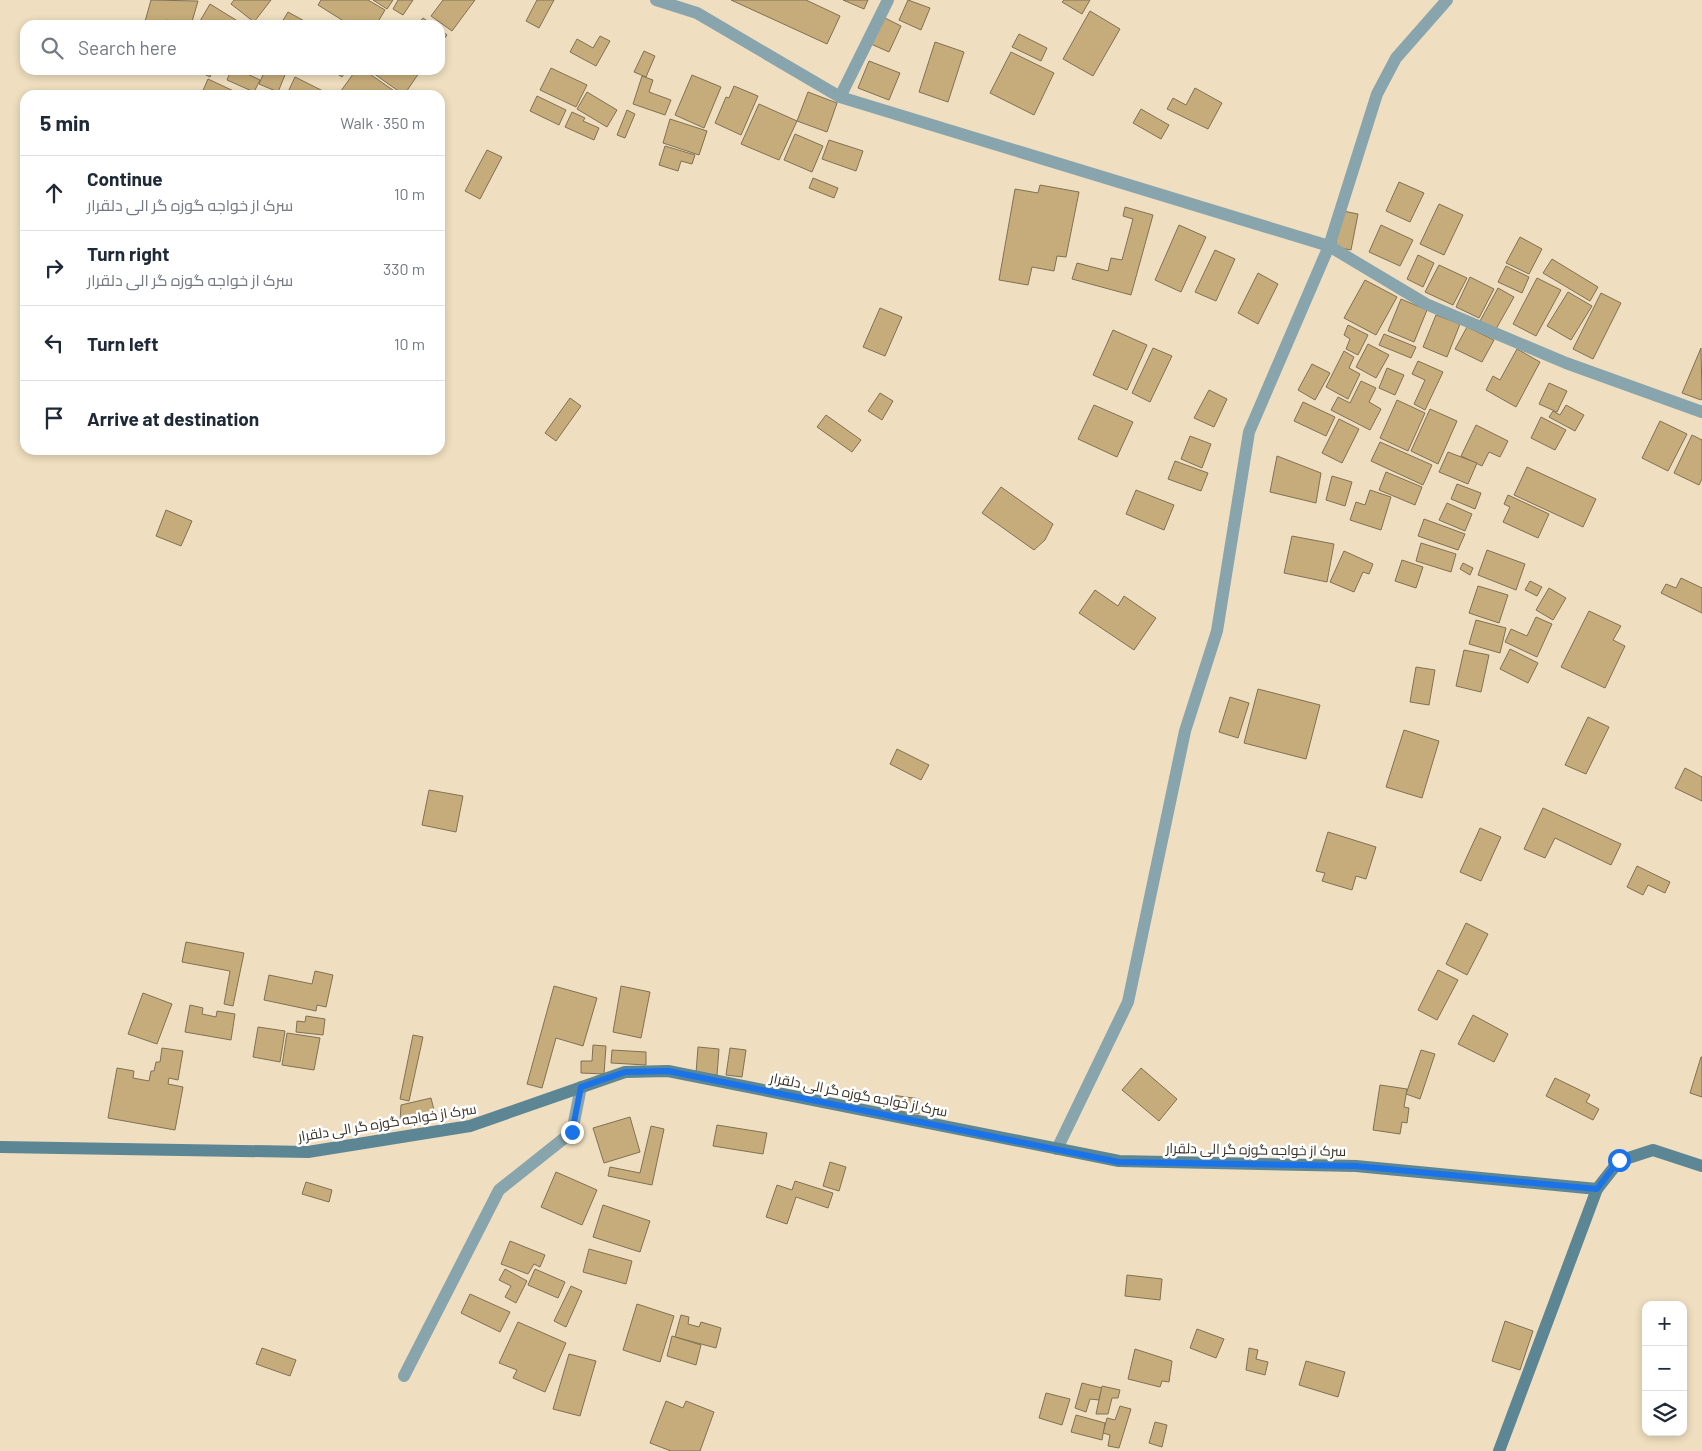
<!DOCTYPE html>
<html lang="en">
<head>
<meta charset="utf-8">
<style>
	:root { --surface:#fff; --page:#f6f6f7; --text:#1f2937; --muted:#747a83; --line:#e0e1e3 }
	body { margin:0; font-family:Barlow,Cairo,sans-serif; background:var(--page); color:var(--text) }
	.controls { position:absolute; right:15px; bottom:15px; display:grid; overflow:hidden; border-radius:10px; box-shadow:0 2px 8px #0003 }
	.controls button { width:45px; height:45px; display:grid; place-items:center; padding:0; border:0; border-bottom:1px solid var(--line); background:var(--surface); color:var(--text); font:25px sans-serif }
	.stop { position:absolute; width:15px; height:15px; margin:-11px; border:4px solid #1a73e8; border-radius:50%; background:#fff }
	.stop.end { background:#1a73e8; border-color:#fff; box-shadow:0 1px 5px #0008 }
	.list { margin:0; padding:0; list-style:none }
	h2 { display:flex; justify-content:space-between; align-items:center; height:65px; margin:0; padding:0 20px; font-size:21px }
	h2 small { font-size:16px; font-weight:400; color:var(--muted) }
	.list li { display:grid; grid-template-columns:32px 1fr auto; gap:15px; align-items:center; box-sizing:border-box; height:75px; padding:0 20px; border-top:1px solid var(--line) }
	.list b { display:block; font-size:19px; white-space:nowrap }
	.list p { margin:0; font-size:16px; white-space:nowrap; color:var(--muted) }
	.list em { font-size:16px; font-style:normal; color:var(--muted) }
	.icon { flex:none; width:28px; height:28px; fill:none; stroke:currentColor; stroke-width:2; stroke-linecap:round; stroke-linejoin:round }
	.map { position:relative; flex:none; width:1702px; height:1451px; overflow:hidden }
	.search { position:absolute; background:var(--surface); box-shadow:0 2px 8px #0003; left:20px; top:20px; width:425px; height:55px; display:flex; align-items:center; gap:12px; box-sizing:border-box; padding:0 18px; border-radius:15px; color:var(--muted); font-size:19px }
	.panel { position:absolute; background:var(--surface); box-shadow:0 2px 8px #0003; left:20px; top:90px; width:425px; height:365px; border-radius:15px }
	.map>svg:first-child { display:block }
</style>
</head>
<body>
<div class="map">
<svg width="1702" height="1451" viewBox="0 0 1702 1451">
	<rect width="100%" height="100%" fill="#efdebf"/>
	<g fill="#c6ac7a" stroke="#807154">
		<path d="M151 0 198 1 191 25H185L167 20 166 25H144Z"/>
		<path d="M234 0H271L254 22 231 4Z"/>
		<path d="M321 0H368L385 10 376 25H350L318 5Z"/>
		<path d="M373 0H393L387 9Z"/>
		<path d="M398 0H413L403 15 393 9Z"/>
		<path d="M443 0H475L452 31 431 16Z"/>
		<path d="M537 0H554L539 28 526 21Z"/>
		<path d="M731 0H806L840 16 827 44Z"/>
		<path d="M843 0H868L864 9Z"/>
		<path d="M908 0 930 8 921 30 899 20Z"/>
		<path d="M1064 0H1090L1082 14 1062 2Z"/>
		<path d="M210 4 244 25H208L200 21Z"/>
		<path d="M1090 11 1120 29 1093 76 1063 59Z"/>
		<path d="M288 12 308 23 307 25H287L282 22Z"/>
		<path d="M883 17 901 26 889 52 871 44Z"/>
		<path d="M423 18 433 25H417Z"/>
		<path d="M440 30 447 35 440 44Z"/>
		<path d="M1019 34 1047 48 1041 61 1012 47Z"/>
		<path d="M600 36 610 41 596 66 570 52 577 39 593 48Z"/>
		<path d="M935 42 964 52 948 102 919 92Z"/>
		<path d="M644 51 655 56 646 77 634 72Z"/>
		<path d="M1011 52 1054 73 1034 115 990 93Z"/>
		<path d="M869 61 900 73 889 100 858 88Z"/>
		<path d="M551 68 587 85 576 107 540 90Z"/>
		<path d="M196 70H213L210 77Z"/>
		<path d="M231 70H239L260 80 254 92 227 80Z"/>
		<path d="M265 70H287L278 92 259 84Z"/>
		<path d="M331 70H346L342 77Z"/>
		<path d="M356 70H364L400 95H338Z"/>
		<path d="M375 70H392L397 73 399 70H421L404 95 373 73Z"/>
		<path d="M692 75 721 87 704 128 675 115Z"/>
		<path d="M642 76 653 80 649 92 671 100 665 115 633 104Z"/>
		<path d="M295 77 331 95 287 94Z"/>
		<path d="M208 79 240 94 239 95H201Z"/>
		<path d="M734 86 758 96 741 135 715 123 726 97 729 98Z"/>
		<path d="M1195 88 1222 103 1208 129 1167 109 1173 98 1186 105Z"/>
		<path d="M587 92 617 110 607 127 577 109Z"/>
		<path d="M808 92 837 103 827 132 797 121Z"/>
		<path d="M537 96 566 110 559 125 530 111Z"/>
		<path d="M759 104 797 121 779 160 741 144Z"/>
		<path d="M1141 109 1169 125 1161 139 1133 123Z"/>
		<path d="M627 110 635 114 625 138 617 135Z"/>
		<path d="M572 112 585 118 583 121 599 128 594 140 565 127Z"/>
		<path d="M670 119 707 131 699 155 663 143Z"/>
		<path d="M795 134 823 146 812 172 784 160Z"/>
		<path d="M829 140 863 151 856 171 822 159Z"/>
		<path d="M665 146 695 155 692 164 681 161 678 171 659 165Z"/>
		<path d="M487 150 502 157 480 199 465 191Z"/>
		<path d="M813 178 838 188 834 198 809 188Z"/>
		<path d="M1399 182 1424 193 1410 222 1386 211Z"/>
		<path d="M1040 185 1079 192 1066 257 1057 256 1054 271 1032 267 1028 285 999 280 1015 189 1038 193Z"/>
		<path d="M1439 204 1463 215 1444 255 1420 244Z"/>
		<path d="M1125 207 1153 215 1131 295 1072 279 1077 263 1108 271 1111 258 1122 260 1133 219 1123 216Z"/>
		<path d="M1343 211 1358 214 1351 250 1335 247Z"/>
		<path d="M1179 225 1206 237 1181 292 1155 280Z"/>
		<path d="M1381 225 1413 240 1400 266 1369 252Z"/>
		<path d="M1520 237 1542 249 1529 274 1506 263Z"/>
		<path d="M1215 250 1235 259 1216 301 1195 292Z"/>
		<path d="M1418 255 1434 263 1423 287 1407 279Z"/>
		<path d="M1552 259 1598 287 1590 301 1543 273Z"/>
		<path d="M1439 265 1467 278 1453 305 1425 292Z"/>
		<path d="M1506 266 1529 277 1522 293 1498 282Z"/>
		<path d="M1258 273 1278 284 1258 324 1238 313Z"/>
		<path d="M1470 277 1494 289 1479 318 1456 307Z"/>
		<path d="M1537 278 1561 290 1536 336 1513 324Z"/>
		<path d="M1365 280 1397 297 1376 335 1344 318Z"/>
		<path d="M1498 288 1514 297 1496 329 1480 321Z"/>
		<path d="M1568 292 1592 306 1571 340 1547 326Z"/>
		<path d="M1601 293 1621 303 1593 359 1573 349Z"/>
		<path d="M1401 299 1427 310 1414 342 1388 331Z"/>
		<path d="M880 308 902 317 885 356 863 347Z"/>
		<path d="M1436 315 1460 324 1447 357 1423 347Z"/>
		<path d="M1348 325 1368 335 1358 355 1346 349 1350 339 1344 335Z"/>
		<path d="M1467 327 1494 340 1482 362 1455 349Z"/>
		<path d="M1113 330 1147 345 1127 390 1093 375Z"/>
		<path d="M1384 334 1416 347 1411 358 1379 345Z"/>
		<path d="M1368 344 1389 355 1376 378 1356 367Z"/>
		<path d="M1153 348 1172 356 1150 402 1132 393Z"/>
		<path d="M1701 348 1702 398 1701 400 1682 393Z"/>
		<path d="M1517 349 1540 362 1516 407 1486 390 1493 376 1500 380Z"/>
		<path d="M1344 351 1354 357 1349 368 1360 374 1348 399 1326 387Z"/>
		<path d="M1418 361 1443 372 1425 410 1414 404 1425 380 1412 374Z"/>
		<path d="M1312 364 1330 373 1315 400 1298 390Z"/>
		<path d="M1387 368 1404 375 1395 395 1379 388Z"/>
		<path d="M1361 381 1376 388 1369 402 1381 409 1370 430 1331 410 1338 397 1350 403Z"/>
		<path d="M1549 383 1567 391 1557 412 1539 404Z"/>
		<path d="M1209 390 1227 399 1214 427 1194 418Z"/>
		<path d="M880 393 893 401 882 420 868 411Z"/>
		<path d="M570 398 581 406 556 441 545 433Z"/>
		<path d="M1397 400 1425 413 1408 451 1380 438Z"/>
		<path d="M1303 402 1335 417 1326 436 1294 421Z"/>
		<path d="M1094 405 1133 422 1117 457 1078 439Z"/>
		<path d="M1566 405 1584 415 1575 431 1549 417 1553 411 1560 415Z"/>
		<path d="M1430 409 1457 421 1438 464 1411 451Z"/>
		<path d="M826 415 861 440 852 452 817 427Z"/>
		<path d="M1541 417 1566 430 1555 450 1531 438Z"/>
		<path d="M1339 419 1359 429 1342 463 1322 453Z"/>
		<path d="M1660 421 1687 434 1668 471 1642 458Z"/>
		<path d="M1476 425 1508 441 1500 457 1489 452 1482 466 1461 456Z"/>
		<path d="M1692 435 1702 440V479L1699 485 1674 473Z"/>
		<path d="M1190 436 1211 444 1202 468 1181 459Z"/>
		<path d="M1380 442 1432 465 1423 485 1371 461Z"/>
		<path d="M1448 452 1477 463 1468 484 1439 472Z"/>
		<path d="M1277 456 1321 473 1316 503 1270 492Z"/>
		<path d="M1175 461 1208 473 1201 491 1168 479Z"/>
		<path d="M1527 467 1596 499 1583 527 1514 495Z"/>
		<path d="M1386 472 1422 487 1415 505 1379 490Z"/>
		<path d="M1332 476 1352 482 1345 506 1326 500Z"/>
		<path d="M1457 484 1481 493 1475 509 1451 499Z"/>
		<path d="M1001 487 1053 524 1045 540 1034 550 982 513Z"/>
		<path d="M1136 490 1174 505 1164 530 1126 514Z"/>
		<path d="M1370 490 1391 497 1381 530 1350 520 1356 502 1365 505Z"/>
		<path d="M1508 495 1549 514 1538 538 1503 522 1510 507 1504 504Z"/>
		<path d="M1447 503 1472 514 1465 531 1439 520Z"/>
		<path d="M166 510 192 521 181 546 156 536Z"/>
		<path d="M1424 519 1465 534 1458 550 1418 536Z"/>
		<path d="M1292 536 1334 544 1327 582 1284 573Z"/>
		<path d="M1421 543 1456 554 1451 572 1416 561Z"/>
		<path d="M1487 550 1525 564 1516 590 1478 575Z"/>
		<path d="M1344 551 1373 564 1369 574 1363 572 1354 592 1330 582Z"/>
		<path d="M1402 560 1423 567 1416 588 1395 581Z"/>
		<path d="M1463 563 1473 568 1470 575 1460 569Z"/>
		<path d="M1681 578 1702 588V613L1661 593 1666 584 1676 588Z"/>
		<path d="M1530 581 1542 587 1537 596 1525 590Z"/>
		<path d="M1478 586 1508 595 1499 623 1469 613Z"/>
		<path d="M1549 588 1566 598 1553 620 1536 610Z"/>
		<path d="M1095 590 1118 606 1124 596 1156 618 1134 650 1079 613Z"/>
		<path d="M1589 611 1621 626 1613 640 1625 646 1605 688 1561 667Z"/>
		<path d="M1536 617 1552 624 1537 657 1505 642 1511 629 1527 636Z"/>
		<path d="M1476 620 1506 628 1500 653 1469 644Z"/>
		<path d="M1510 649 1538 663 1528 683 1500 669Z"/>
		<path d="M1464 650 1489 655 1481 692 1456 686Z"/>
		<path d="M1416 667 1435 670 1429 705 1410 702Z"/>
		<path d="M1258 689 1320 705 1306 759 1244 743Z"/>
		<path d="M1230 697 1249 703 1238 738 1219 732Z"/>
		<path d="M1588 717 1609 727 1586 774 1565 765Z"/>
		<path d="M1404 730 1439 741 1422 798 1386 787Z"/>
		<path d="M897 749 929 765 921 780 890 764Z"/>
		<path d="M1685 768 1702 777V801L1675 788Z"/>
		<path d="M429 790 463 796 456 832 422 825Z"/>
		<path d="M1543 808 1621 844 1611 865 1555 838 1545 858 1524 849Z"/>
		<path d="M1480 828 1501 837 1481 881 1460 872Z"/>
		<path d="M1328 832 1376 847 1366 879 1356 876 1352 890 1322 881 1325 873 1316 871Z"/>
		<path d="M1637 866 1670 882 1665 893 1648 885 1643 895 1627 887Z"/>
		<path d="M1466 923 1488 934 1467 975 1446 964Z"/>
		<path d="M186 942 244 953 233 1006 224 1004 230 971 182 962Z"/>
		<path d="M1438 970 1458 980 1437 1020 1418 1010Z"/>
		<path d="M315 971 333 975 326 1007 317 1005 316 1011 264 1000 269 975 312 984Z"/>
		<path d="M554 986 597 998 583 1046 556 1038 542 1088 527 1084Z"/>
		<path d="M621 986 650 992 641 1038 613 1032Z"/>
		<path d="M143 993 172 1004 157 1044 128 1034Z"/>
		<path d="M190 1005 203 1008 202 1014 216 1017 217 1011 235 1014 231 1040 185 1032Z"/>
		<path d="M1473 1015 1508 1034 1494 1062 1458 1044Z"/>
		<path d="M306 1016 325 1019 323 1035 296 1032 297 1021 305 1022Z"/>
		<path d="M258 1027 285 1031 280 1062 253 1057Z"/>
		<path d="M287 1033 320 1038 314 1070 282 1065Z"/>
		<path d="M413 1035 423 1037 409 1101 400 1099Z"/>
		<path d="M593 1045 606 1046 604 1074 581 1073V1061H592Z"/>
		<path d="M698 1047 719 1049 717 1075 696 1073Z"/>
		<path d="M162 1048 183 1051 178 1080 169 1078 168 1084 183 1087 175 1130 108 1118 117 1068 134 1071 133 1078 149 1081 151 1071H154L156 1062H160Z"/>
		<path d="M730 1048 746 1050 742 1077 726 1075Z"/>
		<path d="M612 1050 646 1052V1065L611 1063Z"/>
		<path d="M1421 1050 1435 1054 1420 1099 1406 1094Z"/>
		<path d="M1701 1057H1702V1097L1690 1093Z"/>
		<path d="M1141 1068 1177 1099 1159 1121 1122 1090Z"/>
		<path d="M1555 1078 1590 1095 1586 1102 1599 1109 1593 1120 1546 1096Z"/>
		<path d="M1380 1085 1407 1089 1404 1107 1409 1108 1407 1123 1402 1122 1400 1134 1373 1130Z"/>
		<path d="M892 1095 920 1099 919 1114 890 1110Z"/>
		<path d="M431 1098 435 1114 400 1121 401 1105Z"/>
		<path d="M630 1117 640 1152 604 1163 593 1128Z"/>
		<path d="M717 1125 767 1133 763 1154 713 1146Z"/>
		<path d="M651 1126 664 1129 652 1185 608 1176 610 1167 640 1173Z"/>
		<path d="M830 1162 846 1167 839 1191 823 1186Z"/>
		<path d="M556 1172 597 1190 582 1225 541 1207Z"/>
		<path d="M795 1181 833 1193 828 1208 796 1197 787 1224 766 1217 777 1185 792 1190Z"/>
		<path d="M306 1182 332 1190 329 1202 302 1194Z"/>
		<path d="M603 1205 650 1221 640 1252 593 1237Z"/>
		<path d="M510 1241 545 1255 540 1267 534 1264 528 1274 501 1264Z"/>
		<path d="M589 1249 632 1261 626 1284 583 1272Z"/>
		<path d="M505 1269 527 1281 516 1303 505 1297 511 1286 499 1280Z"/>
		<path d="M535 1269 565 1282 558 1298 528 1285Z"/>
		<path d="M1127 1275 1162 1279 1160 1300 1125 1296Z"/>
		<path d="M571 1286 582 1291 566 1327 554 1321Z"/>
		<path d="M470 1294 510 1312 500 1332 461 1313Z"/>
		<path d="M637 1304 674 1316 660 1362 623 1350Z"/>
		<path d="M681 1315 689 1317 688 1324 699 1327 701 1322 721 1328 716 1348 675 1337Z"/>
		<path d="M1505 1321 1533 1331 1520 1370 1492 1361Z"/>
		<path d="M518 1322 566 1343 545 1392 513 1378 517 1370 499 1363Z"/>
		<path d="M1197 1329 1224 1339 1216 1358 1190 1348Z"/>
		<path d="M672 1336 701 1345 696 1365 667 1356Z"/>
		<path d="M262 1348 296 1360 290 1376 256 1364Z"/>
		<path d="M1249 1348 1258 1350 1256 1359 1268 1362 1265 1375 1246 1370Z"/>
		<path d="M1135 1349 1172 1361 1169 1382 1162 1381 1160 1387 1128 1379Z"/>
		<path d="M569 1354 596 1361 580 1416 553 1409Z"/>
		<path d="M1306 1361 1345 1372 1338 1397 1299 1385Z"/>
		<path d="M1082 1383 1102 1388 1099 1400 1090 1399 1086 1412 1075 1408Z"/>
		<path d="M1102 1386 1120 1390 1118 1398H1112L1108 1414H1096Z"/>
		<path d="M1046 1393 1070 1399 1062 1425 1039 1418Z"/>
		<path d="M666 1401 683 1408 686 1401 714 1412 700 1451H671L650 1443Z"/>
		<path d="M1120 1406 1131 1409 1119 1448 1108 1446 1110 1435 1103 1433 1107 1418 1115 1420Z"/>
		<path d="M1076 1415 1105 1423 1102 1440 1071 1432Z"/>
		<path d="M1155 1422 1167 1425 1162 1447 1149 1443Z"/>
	</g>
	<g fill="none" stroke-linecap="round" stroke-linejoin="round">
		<g stroke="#88a4ad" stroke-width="12">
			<path d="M656 0 697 13 840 97 1329 246 1426 304 1566 363 1702 412"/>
			<path d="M840 97 888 0"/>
			<path d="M1057 1149 1128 1002 1185 731 1217 631 1249 432 1329 246 1377 94 1396 58 1447 0"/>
			<path d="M404 1376 499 1190 572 1132 581 1087"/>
		</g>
		<g stroke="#5c8693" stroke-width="12">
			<path d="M0 1147 308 1152 470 1126 625 1072 668 1071 1119 1161 1356 1166 1597 1189 1619 1161 1653 1150 1702 1166"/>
			<path d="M1499 1451 1597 1189"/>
		</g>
	</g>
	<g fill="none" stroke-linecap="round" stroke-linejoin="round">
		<path stroke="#1a73e8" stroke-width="6" d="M572 1132 581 1087 625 1072 668 1071 1119 1162 1356 1166 1597 1189 1619 1160"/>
	</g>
	<g text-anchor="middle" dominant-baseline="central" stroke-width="5" stroke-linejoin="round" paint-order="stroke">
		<g font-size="14" fill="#373024" stroke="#fff">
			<text transform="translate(859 1094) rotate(11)">سرک از خواجه گوزه گر الی دلقرار</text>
			<text transform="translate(387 1122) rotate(-9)">سرک از خواجه گوزه گر الی دلقرار</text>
			<text transform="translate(1256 1149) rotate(1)">سرک از خواجه گوزه گر الی دلقرار</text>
		</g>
	</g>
</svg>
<div class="controls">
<button>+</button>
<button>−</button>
<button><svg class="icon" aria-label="layers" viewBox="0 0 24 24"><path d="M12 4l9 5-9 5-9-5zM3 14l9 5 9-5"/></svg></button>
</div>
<div class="stop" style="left:1619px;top:1160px"></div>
<div class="stop end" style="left:572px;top:1132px"></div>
<div class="search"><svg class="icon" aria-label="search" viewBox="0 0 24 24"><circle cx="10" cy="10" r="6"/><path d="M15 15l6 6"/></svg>Search here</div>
<section class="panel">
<h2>5 min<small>Walk · 350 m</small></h2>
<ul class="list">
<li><svg class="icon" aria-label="ahead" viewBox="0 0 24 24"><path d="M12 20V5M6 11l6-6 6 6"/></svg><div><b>Continue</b><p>سرک از خواجه گوزه گر الی دلقرار</p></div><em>10 m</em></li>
<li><svg class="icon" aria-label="right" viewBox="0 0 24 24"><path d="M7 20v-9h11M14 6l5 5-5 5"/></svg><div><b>Turn right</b><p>سرک از خواجه گوزه گر الی دلقرار</p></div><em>330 m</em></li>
<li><svg class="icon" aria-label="left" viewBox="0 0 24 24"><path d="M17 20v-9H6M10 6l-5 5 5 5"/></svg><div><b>Turn left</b></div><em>10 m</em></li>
<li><svg class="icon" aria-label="arrive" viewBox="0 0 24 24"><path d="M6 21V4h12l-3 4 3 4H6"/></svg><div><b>Arrive at destination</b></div></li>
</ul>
</section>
</div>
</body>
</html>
